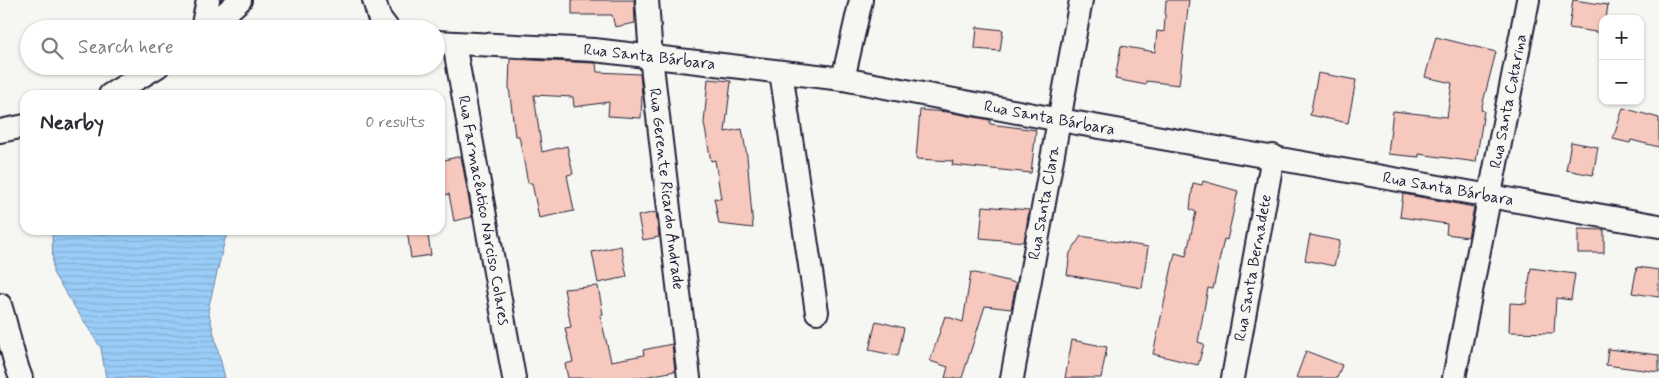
<!DOCTYPE html>
<html lang="en">
<head>
<meta charset="utf-8">
<style>
	:root { --surface:#fff; --page:#f7f7f7; --text:#2b2b33; --muted:#7c7c81; --line:#e1e1e2 }
	body { margin:0; font-family:Mynerve,sans-serif; background:var(--page); color:var(--text) }
	.controls { position:absolute; right:15px; top:15px; display:grid; overflow:hidden; border-radius:10px; box-shadow:0 1px 4px #0004 }
	.controls button { width:45px; height:45px; display:grid; place-items:center; padding:0; border:0; border-bottom:1px solid var(--line); background:var(--surface); color:var(--text); font:25px sans-serif }
	.list { margin:0; padding:0; list-style:none }
	h2 { display:flex; justify-content:space-between; align-items:center; height:65px; margin:0; padding:0 20px; font-size:21px }
	h2 small { font-size:16px; font-weight:400; color:var(--muted) }
	.icon { flex:none; width:28px; height:28px; fill:none; stroke:currentColor; stroke-width:2; stroke-linecap:round; stroke-linejoin:round }
	.map { position:relative; flex:none; width:1659px; height:378px; overflow:hidden }
	.search { position:absolute; background:var(--surface); box-shadow:0 1px 4px #0004; left:20px; top:20px; width:425px; height:55px; display:flex; align-items:center; gap:12px; box-sizing:border-box; padding:0 18px; border-radius:28px; color:var(--muted); font-size:19px }
	.panel { position:absolute; background:var(--surface); box-shadow:0 1px 4px #0004; left:20px; top:90px; width:425px; height:145px; border-radius:15px }
	.map>svg:first-child { display:block }
</style>
</head>
<body>
<div class="map">
<svg width="1659" height="378" viewBox="0 0 1659 378">
	<defs>
		<pattern id="water-rules" width="6" height="5" patternUnits="userSpaceOnUse" patternTransform="scale(1.25)"><rect width="6" height="5" fill="#99ccf6"/><path d="M0 2.5h6" fill="none" stroke="#84afd4"/></pattern>
	</defs>
	<rect width="100%" height="100%" fill="#f6f6f2"/>
	<filter id="ink" filterUnits="userSpaceOnUse"><feTurbulence type="fractalNoise" baseFrequency=".02" numOctaves="2"/><feDisplacementMap in="SourceGraphic" scale="10" xChannelSelector="R" yChannelSelector="G"/><feConvolveMatrix kernelMatrix="1 2 1 2 8 2 1 2 1" color-interpolation-filters="sRGB"/></filter>
	<g filter="url(#ink)">
		<path fill="url(#water-rules)" stroke="#6988ab" d="M52 230H232L225 239 208 310 225 378H106L101 348 53 273Z"/>
		<g fill="#f7c8bd" stroke="#22223b">
			<path d="M572 0H634L635 23 615 27 612 15H572Z"/>
			<path d="M1166 0H1189L1179 85 1146 81V85L1115 79 1121 46 1155 52 1157 31 1164 32Z"/>
			<path d="M1573 0 1608 5 1606 19H1603V33L1569 28Z"/>
			<path d="M977 27 1003 30 1000 51 975 49Z"/>
			<path d="M1436 37 1496 52 1481 110 1484 111 1476 162 1419 154V157L1388 154 1393 111 1447 117 1452 83 1425 77Z"/>
			<path d="M510 59 593 63H596L597 72 640 74 642 95 641 118 608 116 609 102 574 107 573 97 534 95 542 152 567 146 573 174 567 175 574 211 539 218 532 183H528L519 136H515L509 87Z"/>
			<path d="M1318 73 1356 80 1348 123 1310 115Z"/>
			<path d="M708 79 731 81 725 132 742 129 747 156 753 228 719 224 714 198 721 199 715 160 711 161 704 123Z"/>
			<path d="M1623 108 1659 118V147L1631 140 1630 143 1613 139Z"/>
			<path d="M920 110 948 112 990 120V124L1036 130 1031 173 952 165 953 161 916 159Z"/>
			<path d="M1571 142 1598 147 1593 175 1566 170Z"/>
			<path d="M461 156 472 217 454 221 449 194 440 196V161Z"/>
			<path d="M1203 181 1238 191 1227 240 1224 239 1213 289 1208 288 1198 342 1204 344 1198 365 1153 354 1175 253 1186 256 1196 212 1190 209 1193 183 1202 185Z"/>
			<path d="M1403 194 1474 207 1468 237 1446 234 1447 224 1400 217Z"/>
			<path d="M983 206 1029 210 1024 242 980 238Z"/>
			<path d="M656 212 659 237 643 240 638 216Z"/>
			<path d="M1578 229 1604 230V253H1578Z"/>
			<path d="M407 230H427L431 255 411 258Z"/>
			<path d="M1310 235 1340 241 1334 266 1305 260Z"/>
			<path d="M1081 236 1148 247 1142 288 1067 275 1070 253Z"/>
			<path d="M621 246 627 277 598 283 592 252Z"/>
			<path d="M1637 267 1659 270V297L1632 293Z"/>
			<path d="M1531 268 1575 274 1571 300 1556 298 1554 333 1509 332 1510 303 1526 304Z"/>
			<path d="M971 272 1016 283 1011 309 985 306 962 378H945L948 367 930 361 945 316 963 322Z"/>
			<path d="M598 286 603 314 600 315 611 361 644 355 643 350 672 344 675 371 639 378H568L565 364 573 362 565 328 571 327 564 289Z"/>
			<path d="M876 321 904 328 898 356 869 350Z"/>
			<path d="M1072 340 1107 347 1101 378H1065Z"/>
			<path d="M1608 349 1659 355V372L1606 365Z"/>
			<path d="M1306 351 1342 365 1337 378H1296Z"/>
		</g>
		<g fill="none" stroke-linecap="round" stroke-linejoin="round">
			<defs>
				<g id="minor">
					<path d="M374 0 379 17 388 29"/>
					<path id="s1" d="M647 0 651 57 689 378"/>
					<path d="M202 29 208 0"/>
					<path d="M208 29 240 0"/>
					<path id="s2" d="M436 42 594 50 843 79 1060 120 1659 226"/>
					<path id="s3" d="M454 43 514 378"/>
					<path d="M781 72 817 312"/>
					<path d="M843 79 861 0"/>
					<path d="M110 95 158 66"/>
					<path d="M0 131 25 126"/>
					<path d="M0 305C8 329 11 354 21 378"/>
					<path id="s4" d="M1012 378 1081 0"/>
					<path id="s5" d="M1233 378 1273 156"/>
					<path id="s6" d="M1454 378 1528 0"/>
				</g>
			</defs>
			<use href="#minor" stroke="#22223b" stroke-width="26"/>
			<use href="#minor" stroke="#f6f6f2" stroke-width="22"/>
		</g>
	</g>
	<g text-anchor="middle" dominant-baseline="central" stroke-width="4" stroke-linejoin="round" paint-order="stroke">
		<g font-size="16" fill="#22223b" stroke="#f6f6f2">
			<text stroke="none"><textPath href="#s2" startOffset="214">Rua Santa Bárbara</textPath></text>
			<text stroke="none"><textPath href="#s6" startOffset="282">Rua Santa Catarina</textPath></text>
			<text stroke="none"><textPath href="#s2" startOffset="619">Rua Santa Bárbara</textPath></text>
			<text stroke="none"><textPath href="#s2" startOffset="1024">Rua Santa Bárbara</textPath></text>
			<text stroke="none"><textPath href="#s1" startOffset="190">Rua Gerente Ricardo Andrade</textPath></text>
			<text stroke="none"><textPath href="#s4" startOffset="178">Rua Santa Clara</textPath></text>
			<text stroke="none"><textPath href="#s3" startOffset="170">Rua Farmacêutico Narciso Colares</textPath></text>
			<text stroke="none"><textPath href="#s5" startOffset="112">Rua Santa Bernadete</textPath></text>
		</g>
	</g>
</svg>
<div class="controls">
<button>+</button>
<button>−</button>
</div>
<div class="search"><svg class="icon" aria-label="search" viewBox="0 0 24 24"><circle cx="10" cy="10" r="6"/><path d="M15 15l6 6"/></svg>Search here</div>
<section class="panel">
<h2>Nearby<small>0 results</small></h2>
<ul class="list">
</ul>
</section>
</div>
</body>
</html>
